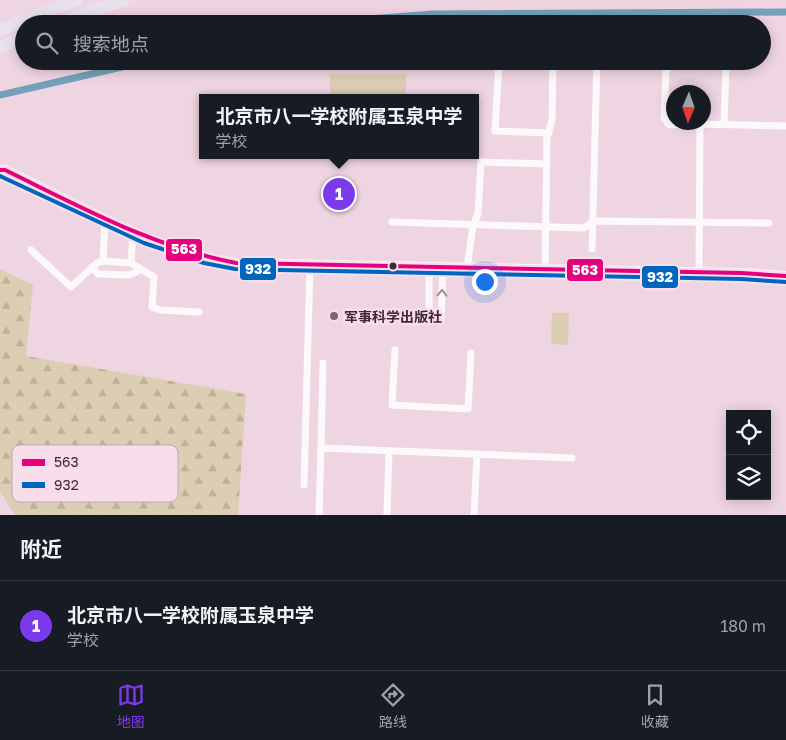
<!DOCTYPE html>
<html lang="zh">
<head>
<meta charset="utf-8">
<style>
	:root { --surface:#171b24; --page:#242831; --text:#f1f3f6; --muted:#9ea1a6; --line:#363941; --accent:#7c3aed }
	body { margin:0; font-family:"Golos Text","Noto Sans SC",sans-serif; background:var(--page); color:var(--text) }
	.controls { position:absolute; right:15px; bottom:15px; display:grid; overflow:hidden; border-radius:0px; box-shadow:0 2px 12px #0003 }
	.controls button { width:45px; height:45px; display:grid; place-items:center; padding:0; border:0; border-bottom:1px solid var(--line); background:var(--surface); color:var(--text); font:25px sans-serif }
	.compass { position:absolute; left:666px; top:85px; width:45px; height:45px; border-radius:50%; background:var(--surface); box-shadow:0 2px 12px #0003; rotate:182deg }
	.you { position:absolute; left:484px; top:281px; width:18px; height:18px; margin:-12px; border:4px solid #fff; border-radius:50%; background:#1a73e8; box-shadow:0 0 0 8px #1a73e833 }
	.badge { display:grid; place-items:center; width:32px; height:32px; border-radius:50%; background:var(--accent); color:#fff; font-size:16px; font-weight:700 }
	.pin { position:absolute; translate:-50% -50%; border:2px solid #fff; box-shadow:0 1px 5px #0006 }
	.popup { position:absolute; left:199px; top:94px; width:280px; height:65px; box-sizing:border-box; display:grid; place-content:center; border-radius:0px; background:var(--surface); filter:drop-shadow(0 1px 4px #0005); font-size:16px; white-space:nowrap; color:var(--muted) }
	.popup b { font-size:19px; color:var(--text) }
	.popup::after { content:''; position:absolute; left:50%; top:100%; margin-left:-10px; border:10px solid transparent; border-top-color:var(--surface) }
	.list { margin:0; padding:0; list-style:none }
	h2 { display:flex; justify-content:space-between; align-items:center; height:65px; margin:0; padding:0 20px; font-size:21px }
	h2 small { font-size:16px; font-weight:400; color:var(--muted) }
	.list li { display:grid; grid-template-columns:32px 1fr auto; gap:15px; align-items:center; box-sizing:border-box; height:90px; padding:0 20px; border-top:1px solid var(--line) }
	.list b { display:block; font-size:19px; white-space:nowrap }
	.list p { margin:0; font-size:16px; white-space:nowrap; color:var(--muted) }
	.list em { font-size:16px; font-style:normal; color:var(--muted) }
	.icon { flex:none; width:28px; height:28px; fill:none; stroke:currentColor; stroke-width:2; stroke-linecap:round; stroke-linejoin:round }
	.map { position:relative; flex:none; width:786px; height:515px; overflow:hidden }
	.search { position:absolute; background:var(--surface); box-shadow:0 2px 12px #0003; left:15px; right:15px; top:15px; height:55px; display:flex; align-items:center; gap:12px; box-sizing:border-box; padding:0 18px; border-radius:28px; color:var(--muted); font-size:19px }
	.sheet { height:155px; background:var(--surface) }
	nav { display:flex; justify-content:space-around; align-items:center; box-sizing:border-box; height:70px; border-top:1px solid var(--line); background:var(--surface); font-size:14px; color:var(--muted) }
	nav a { display:grid; justify-items:center; gap:2px }
	nav .on { color:var(--accent) }
	.map>svg:first-child { display:block }
</style>
</head>
<body>
<div class="map">
<svg width="786" height="515" viewBox="0 0 786 515">
	<defs>
		<pattern id="forest-firs" width="22" height="20" patternUnits="userSpaceOnUse" patternTransform="scale(1.25)"><rect width="22" height="20" fill="#dcceb2"/><path d="M5 1l3.5 6h-7zM16 11l3.5 6h-7z" fill="#beb19a"/></pattern>
	</defs>
	<rect width="100%" height="100%" fill="#efd4e2"/>
	<path fill="url(#forest-firs)" d="M0 269 33 285 26 356 246 394 238 515H15L0 491Z"/>
	<g fill="#dcceb2">
		<rect x="330" y="74" width="76" height="24"/>
		<path d="M552 313H569L568 345 551 344Z"/>
	</g>
	<g fill="none" stroke-linecap="round" stroke-linejoin="round">
		<g stroke="#74a1b9" stroke-width="7">
			<path d="M305 24 433 14 786 12"/>
			<path d="M0 95 148 61"/>
		</g>
		<g stroke="#fdf9fb" stroke-width="7">
			<path d="M499 61 495 131 549 133"/>
			<path d="M700 124 786 126"/>
			<path d="M105 218 103 261 131 263 133 231"/>
			<path d="M392 222 584 228 594 221 769 223"/>
			<path d="M592 249 597 61"/>
			<path d="M31 250 71 287 97 263 103 261"/>
			<path d="M131 263 154 277 152 307 160 310 199 312"/>
			<path d="M92 267 98 274 129 275 140 270"/>
			<path d="M467 268 473 225 478 214 481 162 547 164"/>
			<path d="M545 269 547 137 552 120 553 61"/>
			<path d="M699 272 700 124 669 125 664 118 666 72 670 63 726 64 724 124"/>
			<path d="M429 319V267"/>
			<path d="M441 320 443 267"/>
			<path d="M395 350 392 405 468 409 471 353"/>
			<path d="M323 363 321 448 572 458"/>
			<path d="M304 485 310 265"/>
			<path d="M319 515 321 448"/>
			<path d="M387 515 389 451"/>
			<path d="M474 515 477 454"/>
		</g>
		<path stroke="#f7f3f6" stroke-width="10" d="M0 170H5C79 205 154 251 236 263L741 273 786 276"/>
		<g stroke="#e7e2ee" stroke-width="12">
			<path d="M55 24 124 0"/>
			<path d="M0 30 77 0"/>
			<path d="M0 47 24 37"/>
		</g>
		<defs>
			<path id="bus-1" d="M0 170H5C81 207 153 247 236 263L741 273 786 276"/>
			<path id="bus-2" d="M0 176 144 243 204 263 235 269 741 279 786 282"/>
		</defs>
		<use href="#bus-1" stroke="#f8deeb" stroke-width="8"/>
		<use href="#bus-2" stroke="#f8deeb" stroke-width="8"/>
		<use href="#bus-1" stroke="#e5007d" stroke-width="4"/>
		<use href="#bus-2" stroke="#0065bd" stroke-width="4"/>
	</g>
	<defs><path id="oneway-chevron" d="M-2-3.5L2.5 0L-2 3.5" fill="none" stroke-width="1.6" stroke-linecap="round" stroke-linejoin="round" transform="scale(1.25)"/></defs>
	<use stroke="#9e9098" href="#oneway-chevron" transform="translate(442 293) rotate(-88)"/>
	<circle fill="#3f2734" stroke="#f8deeb" stroke-width="2" cx="393" cy="266" r="4.5"/>
	<circle fill="#7d6471" stroke="#f8deeb" stroke-width="2" cx="334" cy="316" r="5"/>
	<g text-anchor="middle" dominant-baseline="central" stroke-width="5" stroke-linejoin="round" paint-order="stroke">
		<g font-size="14" font-weight="bold" fill="#3f2734" stroke="#f8deeb" text-anchor="start">
			<text x="344" y="316">军事科学出版社</text>
		</g>
	</g>
	<rect x="12" y="445" width="166" height="57" rx="8" fill="#f8deeb" stroke="#c0a7b4" stroke-width="1"/>
	<rect x="22" y="459" width="23" height="7" fill="#e5007d"/>
	<rect x="22" y="482" width="23" height="6" fill="#0065bd"/>
	<g font-size="14" fill="#3f2734">
		<text x="54" y="467">563</text>
		<text x="54" y="490">932</text>
	</g>
	<g stroke="#f8deeb" stroke-width="2">
		<rect x="165" y="238" width="38" height="24" rx="5" fill="#e5007d"/>
		<rect x="239" y="257" width="38" height="24" rx="5" fill="#0065bd"/>
		<rect x="566" y="258" width="38" height="24" rx="5" fill="#e5007d"/>
		<rect x="641" y="265" width="38" height="24" rx="5" fill="#0065bd"/>
	</g>
	<g font-size="14" text-anchor="middle" font-weight="bold" fill="#fff">
		<text x="184" y="254">563</text>
		<text x="258" y="274">932</text>
		<text x="585" y="275">563</text>
		<text x="660" y="282">932</text>
	</g>
</svg>
<div class="controls">
<button><svg class="icon" aria-label="locate" viewBox="0 0 24 24"><circle cx="12" cy="12" r="6"/><path d="M12 2v4M12 18v4M2 12h4M18 12h4"/></svg></button>
<button><svg class="icon" aria-label="layers" viewBox="0 0 24 24"><path d="M12 4l9 5-9 5-9-5zM3 14l9 5 9-5"/></svg></button>
</div>
<svg class="compass" viewBox="-18 -18 36 36"><path d="M0-13l5 13h-10z" fill="#e53935"/><path d="M0 13l5-13h-10z" fill="#9ea1a6"/></svg>
<div class="you"></div>
<div class="pin badge" style="left:339px;top:194px">1</div>
<div class="popup"><b>北京市八一学校附属玉泉中学</b>学校</div>
<div class="search"><svg class="icon" aria-label="search" viewBox="0 0 24 24"><circle cx="10" cy="10" r="6"/><path d="M15 15l6 6"/></svg>搜索地点</div>
</div>
<section class="sheet">
<h2>附近<small></small></h2>
<ul class="list">
<li><span class="badge">1</span><div><b>北京市八一学校附属玉泉中学</b><p>学校</p></div><em>180 m</em></li>
</ul>
</section>
<nav>
<a class="on"><svg class="icon" aria-label="map" viewBox="0 0 24 24"><path d="M3 6l6-2 6 2 6-2v14l-6 2-6-2-6 2zM9 4v14M15 6v14"/></svg>地图</a>
<a><svg class="icon" aria-label="directions" viewBox="0 0 24 24"><path d="M12 3l9 9-9 9-9-9zM9 14v-3h6M13 9l2 2-2 2"/></svg>路线</a>
<a><svg class="icon" aria-label="saved" viewBox="0 0 24 24"><path d="M7 4h10v16l-5-4-5 4z"/></svg>收藏</a>
</nav>
</body>
</html>
